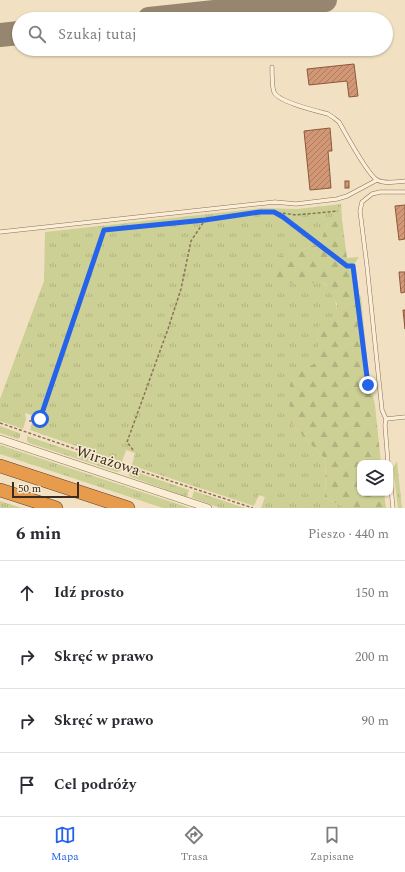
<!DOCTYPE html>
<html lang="pl">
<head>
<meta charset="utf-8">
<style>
	:root { --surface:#fff; --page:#f2f2f3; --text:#2b2b33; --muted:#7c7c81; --line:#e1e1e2; --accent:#2563eb }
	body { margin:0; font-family:Spectral,serif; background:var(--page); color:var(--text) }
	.controls { position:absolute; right:12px; bottom:12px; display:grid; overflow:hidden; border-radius:8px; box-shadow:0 1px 3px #0004 }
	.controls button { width:36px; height:36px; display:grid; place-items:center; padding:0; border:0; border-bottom:1px solid var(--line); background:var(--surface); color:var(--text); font:20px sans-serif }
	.scale { position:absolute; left:12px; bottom:10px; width:67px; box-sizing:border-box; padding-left:4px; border:2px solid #3b2a1d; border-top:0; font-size:11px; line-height:14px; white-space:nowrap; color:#3b2a1d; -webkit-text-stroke:3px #f8ebd2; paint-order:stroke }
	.stop { position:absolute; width:12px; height:12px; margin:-9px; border:3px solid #2563eb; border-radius:50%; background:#fff }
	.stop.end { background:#2563eb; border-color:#fff; box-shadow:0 1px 4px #0008 }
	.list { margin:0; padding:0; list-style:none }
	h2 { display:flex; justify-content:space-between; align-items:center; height:52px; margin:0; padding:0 16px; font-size:17px }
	h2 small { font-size:13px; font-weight:400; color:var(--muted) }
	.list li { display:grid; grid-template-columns:26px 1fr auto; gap:12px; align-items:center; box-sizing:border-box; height:64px; padding:0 16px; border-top:1px solid var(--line) }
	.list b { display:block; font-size:15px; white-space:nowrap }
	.list em { font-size:13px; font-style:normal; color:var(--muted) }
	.icon { flex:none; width:22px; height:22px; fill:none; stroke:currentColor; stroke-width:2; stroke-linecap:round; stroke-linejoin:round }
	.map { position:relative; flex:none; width:405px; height:508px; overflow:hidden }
	.search { position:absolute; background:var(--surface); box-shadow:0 1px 3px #0004; left:12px; right:12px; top:12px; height:44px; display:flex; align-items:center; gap:10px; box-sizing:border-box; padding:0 14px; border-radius:22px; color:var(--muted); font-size:15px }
	.sheet { height:308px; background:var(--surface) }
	nav { display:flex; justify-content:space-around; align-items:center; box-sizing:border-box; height:56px; border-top:1px solid var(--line); background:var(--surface); font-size:11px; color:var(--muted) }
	nav a { display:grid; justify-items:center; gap:2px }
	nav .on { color:var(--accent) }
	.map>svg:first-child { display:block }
</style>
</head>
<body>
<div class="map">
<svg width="405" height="508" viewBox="0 0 405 508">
	<defs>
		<pattern id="grass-tufts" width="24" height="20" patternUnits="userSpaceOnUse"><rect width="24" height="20" fill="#ccd095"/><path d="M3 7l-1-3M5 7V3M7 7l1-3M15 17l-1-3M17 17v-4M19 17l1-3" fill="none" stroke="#b0b380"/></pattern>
		<pattern id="forest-firs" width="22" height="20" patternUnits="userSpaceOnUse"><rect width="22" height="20" fill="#ccd095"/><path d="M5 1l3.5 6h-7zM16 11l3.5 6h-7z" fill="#b0b380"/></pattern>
		<pattern id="building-hatch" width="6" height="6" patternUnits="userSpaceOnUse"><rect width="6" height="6" fill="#d29775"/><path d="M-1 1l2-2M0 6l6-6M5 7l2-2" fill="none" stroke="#ac7b5f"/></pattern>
	</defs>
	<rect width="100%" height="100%" fill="#f1e1c2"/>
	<g fill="url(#grass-tufts)">
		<path d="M341 204 342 219H333L328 223 319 244 273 259 312 282C316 282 320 281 324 284 330 288 339 305 336 312 334 318 325 323 319 326L318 362 289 421 326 460 325 498 346 508H261L265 497 259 495 254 506 133 466 132 465 135 453 126 450 122 462 30 430 35 416 25 413 26 419 23 429 0 421V399L44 281 45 232 262 208 297 209Z"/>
		<path d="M0 426 19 433 20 434V437L18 439 0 433Z"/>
		<path d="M27 436 122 468 120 471 117 472 29 443 27 441Z"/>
		<path d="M0 445 190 508H163L0 454Z"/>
		<path d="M397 461 402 508H398L393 468Z"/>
		<path d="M130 470 189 490 187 497 131 477 129 476Z"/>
		<path d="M194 491 245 508H220L193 498 192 497Z"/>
		<path d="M0 501 22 508H0Z"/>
	</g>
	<path fill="url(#forest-firs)" d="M333 219H342L347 258 359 257 355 263 359 294 361 297 369 379 375 405 381 463H360V493H384L386 508H346L325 498 326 460 289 421 291 377 317 362 319 326 331 318 336 312 337 304 325 284 319 282 298 285 280 280 273 274 272 259 319 244 328 223Z"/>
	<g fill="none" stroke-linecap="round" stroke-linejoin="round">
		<g stroke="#968670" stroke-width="24">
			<path d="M149 19 325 0"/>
			<path d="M0 35 19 33"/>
		</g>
	</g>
	<g fill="url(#building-hatch)" stroke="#8d583c">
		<path d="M354 64 358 96 349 97 347 81 309 85 307 69Z"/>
		<path d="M330 128 332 151H328L331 188 310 190 304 131Z"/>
		<rect x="345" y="181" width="4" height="7"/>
		<path d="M405 205V239L399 240 395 206Z"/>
		<path d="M399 272H405V292L401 293Z"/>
		<path d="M403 310H405V329Z"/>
	</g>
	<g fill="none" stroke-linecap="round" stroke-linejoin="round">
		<defs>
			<g id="lane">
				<path d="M272 67C272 73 272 87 274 92 278 102 317 111 328 114L334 118 339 122C346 134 367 174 377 180 385 184 396 182 405 181"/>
				<path d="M0 232 275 202 296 204 337 199 347 196 377 180"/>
				<path d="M386 419 405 417"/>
				<path d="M388 463 385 425 386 419 382 410 367 266 360 211 362 202 372 194 380 192H405"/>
				<path d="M390 478 393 508"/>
			</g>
			<path id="street" d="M0 439 208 508"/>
			<g id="highway">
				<path d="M0 466 128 508"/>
				<path d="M0 490 56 508"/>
			</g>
		</defs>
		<use href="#lane" stroke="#8c7158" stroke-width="4.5"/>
		<use href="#street" stroke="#8c7158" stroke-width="8"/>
		<use href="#highway" stroke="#5a3f2c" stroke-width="14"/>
		<g stroke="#8c7158" stroke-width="1.5" stroke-dasharray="3 2" stroke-linecap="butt">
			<path d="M276 213 283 217 347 266H353L368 385 374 392"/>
			<path d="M29 421 39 420 41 418 104 230 205 220"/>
			<path d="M0 423 128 467 253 508"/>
			<path d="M133 450 127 442 168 329 181 289 191 241 205 220 260 212H274L296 215 338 211"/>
		</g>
		<use href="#lane" stroke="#fbeed6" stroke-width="3.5"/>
		<use href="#street" stroke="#fbeed6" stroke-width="7"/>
		<use href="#highway" stroke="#e69b4d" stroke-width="13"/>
	</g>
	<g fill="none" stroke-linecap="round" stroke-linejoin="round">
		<path stroke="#2563eb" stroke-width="5" d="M40 419 104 230 205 220 260 212H274L283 217 347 266H353L368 385"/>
	</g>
	<g text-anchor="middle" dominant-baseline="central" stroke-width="3" stroke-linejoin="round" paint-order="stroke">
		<g font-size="15" fill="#3b2a1d" stroke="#f8ebd2">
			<text transform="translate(108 461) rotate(18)">Wirażowa</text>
		</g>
	</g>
</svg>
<div class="controls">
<button><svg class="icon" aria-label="layers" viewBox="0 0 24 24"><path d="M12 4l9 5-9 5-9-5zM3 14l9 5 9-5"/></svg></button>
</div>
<div class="scale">50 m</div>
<div class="stop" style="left:40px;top:419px"></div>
<div class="stop end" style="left:368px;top:385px"></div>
<div class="search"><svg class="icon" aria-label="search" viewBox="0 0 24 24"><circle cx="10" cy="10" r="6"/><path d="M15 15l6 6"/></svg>Szukaj tutaj</div>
</div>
<section class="sheet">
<h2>6 min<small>Pieszo · 440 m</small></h2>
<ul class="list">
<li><svg class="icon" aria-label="ahead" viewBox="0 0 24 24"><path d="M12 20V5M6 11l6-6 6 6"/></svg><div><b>Idź prosto</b></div><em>150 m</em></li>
<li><svg class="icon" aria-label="right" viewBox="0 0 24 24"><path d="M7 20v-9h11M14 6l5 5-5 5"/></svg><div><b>Skręć w prawo</b></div><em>200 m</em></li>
<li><svg class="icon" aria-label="right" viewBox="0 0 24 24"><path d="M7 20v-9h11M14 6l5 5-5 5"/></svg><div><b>Skręć w prawo</b></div><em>90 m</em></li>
<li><svg class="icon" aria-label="arrive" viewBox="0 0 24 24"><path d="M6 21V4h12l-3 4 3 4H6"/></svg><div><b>Cel podróży</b></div></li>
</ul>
</section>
<nav>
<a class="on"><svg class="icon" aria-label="map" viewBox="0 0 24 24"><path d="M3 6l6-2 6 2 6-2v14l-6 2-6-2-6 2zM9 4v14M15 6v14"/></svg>Mapa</a>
<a><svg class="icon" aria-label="directions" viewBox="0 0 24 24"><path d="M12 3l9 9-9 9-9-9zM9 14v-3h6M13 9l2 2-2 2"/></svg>Trasa</a>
<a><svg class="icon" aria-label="saved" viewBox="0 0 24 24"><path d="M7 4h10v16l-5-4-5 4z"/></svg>Zapisane</a>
</nav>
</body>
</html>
